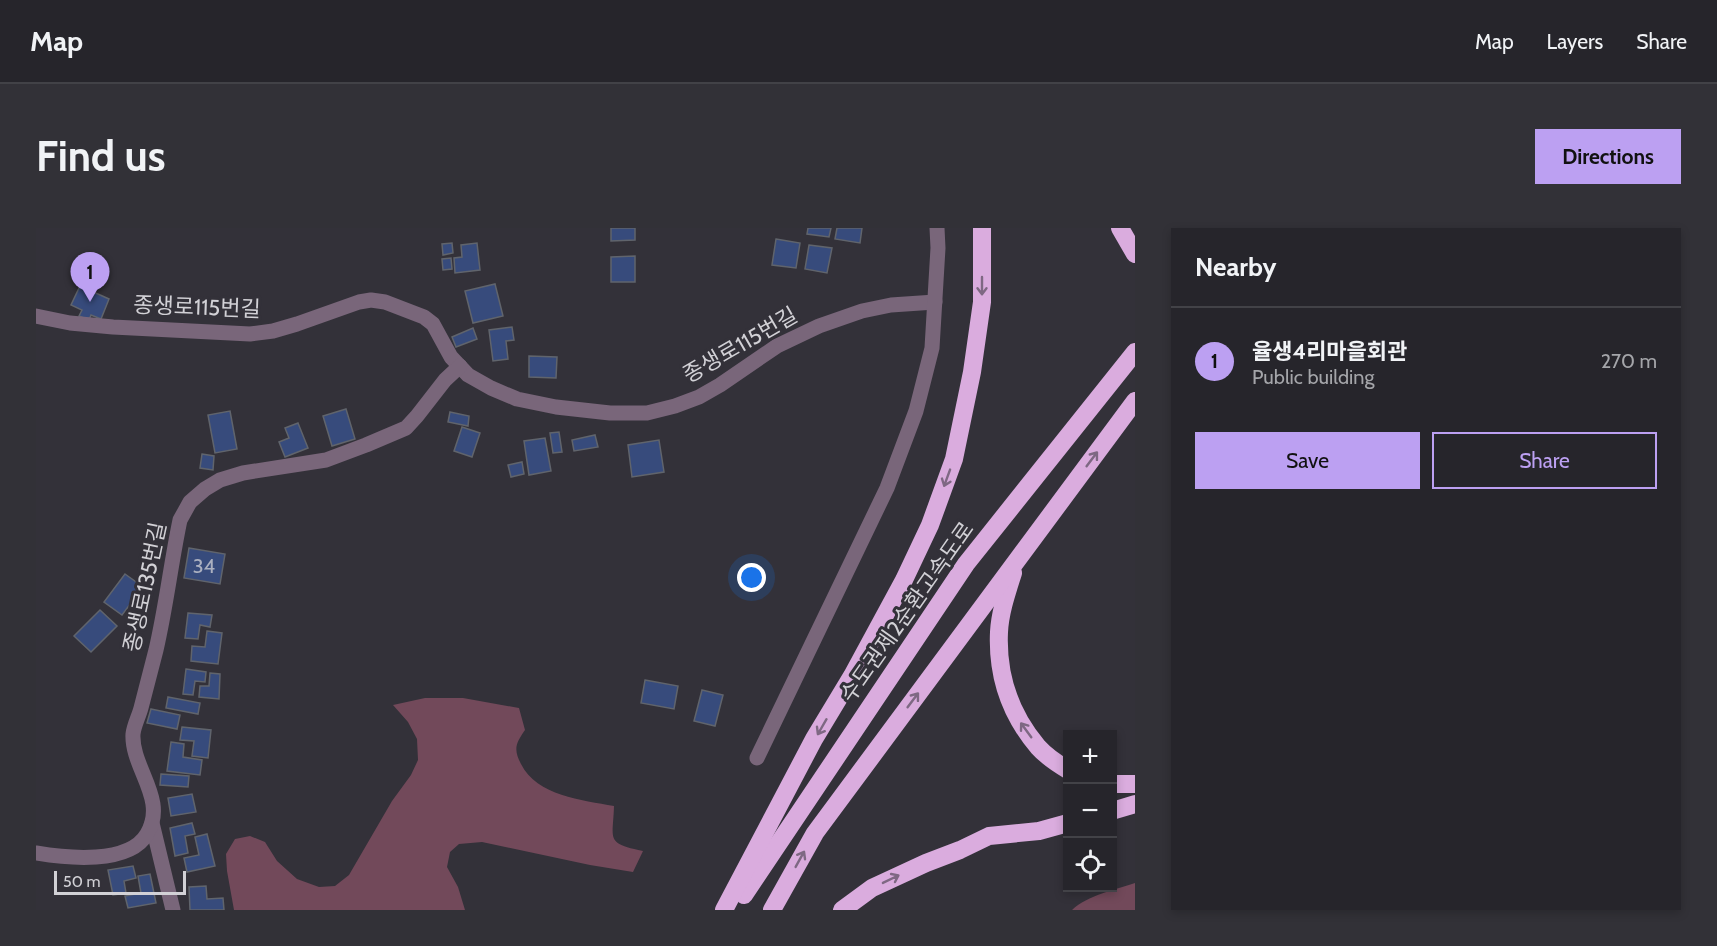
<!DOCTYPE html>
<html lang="en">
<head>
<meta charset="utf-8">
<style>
	:root { --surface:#26252b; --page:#323137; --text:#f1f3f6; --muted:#a4a5a9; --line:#424247; --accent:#bca0f2 }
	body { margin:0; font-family:Cabin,"Noto Sans KR",sans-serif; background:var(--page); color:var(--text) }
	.controls { position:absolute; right:18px; bottom:18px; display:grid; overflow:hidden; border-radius:0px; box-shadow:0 3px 9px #0003 }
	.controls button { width:54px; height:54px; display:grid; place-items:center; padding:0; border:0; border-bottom:2px solid var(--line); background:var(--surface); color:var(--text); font:30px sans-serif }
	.scale { position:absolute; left:18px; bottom:15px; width:132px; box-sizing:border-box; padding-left:6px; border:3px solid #d2d1d6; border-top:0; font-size:16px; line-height:21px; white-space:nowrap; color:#d2d1d6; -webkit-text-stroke:4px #333139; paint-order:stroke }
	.you { position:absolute; left:716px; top:350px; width:21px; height:21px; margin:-15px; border:4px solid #fff; border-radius:50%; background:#1a73e8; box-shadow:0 0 0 9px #1a73e833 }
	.badge { display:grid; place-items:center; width:39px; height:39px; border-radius:50%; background:var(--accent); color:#111; font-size:20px; font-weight:700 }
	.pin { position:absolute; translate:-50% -50px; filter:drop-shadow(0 2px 3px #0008) }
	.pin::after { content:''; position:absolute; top:32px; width:21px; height:18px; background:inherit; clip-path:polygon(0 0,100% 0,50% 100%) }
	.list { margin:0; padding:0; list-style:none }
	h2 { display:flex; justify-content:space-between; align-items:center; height:78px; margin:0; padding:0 24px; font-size:26px }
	h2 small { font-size:20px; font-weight:400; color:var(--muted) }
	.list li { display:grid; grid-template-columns:39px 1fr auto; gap:18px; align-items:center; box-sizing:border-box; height:108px; padding:0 24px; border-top:2px solid var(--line) }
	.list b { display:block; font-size:22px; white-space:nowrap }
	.list p { margin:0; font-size:20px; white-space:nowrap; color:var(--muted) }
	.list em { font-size:20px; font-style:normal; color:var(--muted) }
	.actions { display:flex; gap:12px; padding:18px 24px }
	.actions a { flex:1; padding:14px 0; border:2px solid var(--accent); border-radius:0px; text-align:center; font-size:21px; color:var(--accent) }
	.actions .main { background:var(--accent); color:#111 }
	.icon { flex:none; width:33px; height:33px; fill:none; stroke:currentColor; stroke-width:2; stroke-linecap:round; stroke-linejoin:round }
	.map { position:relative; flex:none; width:1099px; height:682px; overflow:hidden; border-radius:0px }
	header { display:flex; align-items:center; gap:36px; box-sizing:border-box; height:84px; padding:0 30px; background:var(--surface); border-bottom:2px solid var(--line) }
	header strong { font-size:28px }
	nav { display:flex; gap:33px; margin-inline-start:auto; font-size:21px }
	.intro { display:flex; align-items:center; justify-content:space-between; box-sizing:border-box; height:144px; padding:0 36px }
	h1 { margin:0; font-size:42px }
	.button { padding:15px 27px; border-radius:0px; background:var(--accent); color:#111; font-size:21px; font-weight:700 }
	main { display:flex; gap:36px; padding:0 36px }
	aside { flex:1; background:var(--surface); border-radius:0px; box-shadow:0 3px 9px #0003 }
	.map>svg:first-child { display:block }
</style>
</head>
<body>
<header>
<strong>Map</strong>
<nav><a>Map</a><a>Layers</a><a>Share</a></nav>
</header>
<div class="intro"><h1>Find us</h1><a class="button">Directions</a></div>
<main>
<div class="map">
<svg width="1099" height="682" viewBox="0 0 1099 682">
	<rect width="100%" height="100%" fill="#333139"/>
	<g fill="#72495a">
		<path d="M389 470H427L483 480 489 502C480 515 477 521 485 536 501 568 546 572 578 578 577 612 569 615 607 623L597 644 554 637 446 614 423 616 414 624 411 639 422 659 429 682H198L191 643 190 626 199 611 214 608 229 614 241 633 261 651 283 659 299 658 313 647 356 573 375 547 382 532 381 511 372 494 357 477Z"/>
		<path d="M1099 655V682H1036C1052 667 1079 662 1099 655Z"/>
	</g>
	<g fill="#374b7c" stroke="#60646c" stroke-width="1.5">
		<path d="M575 0H599V12L575 13Z"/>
		<path d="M772 0H795L793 9 771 6Z"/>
		<path d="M801 0H826L824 15 799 11Z"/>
		<path d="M740 11 764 15 760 40 736 37Z"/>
		<path d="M416 15 417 25 407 27 406 16Z"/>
		<path d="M441 15 444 42 419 45 418 30 426 29 425 17Z"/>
		<path d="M773 17 796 20 791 45 769 41Z"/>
		<path d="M599 28V54H575V29Z"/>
		<path d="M415 30 416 41 407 42 406 31Z"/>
		<path d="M459 56 467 88 437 95 429 63Z"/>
		<path d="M44 58 73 71 65 91 55 87 53 92 43 88 46 82 35 77Z"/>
		<path d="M476 99 478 112 470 113 472 131 457 133 453 102Z"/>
		<path d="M437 100 441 111 420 119 416 109Z"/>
		<path d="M493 128 521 129 520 150 493 149Z"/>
		<path d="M310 181 319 211 296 218 287 188Z"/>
		<path d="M194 183 201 221 179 225 172 187Z"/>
		<path d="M414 184 433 188 432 198 412 194Z"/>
		<path d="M262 195 272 220 249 229 243 214 253 210 249 200Z"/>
		<path d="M426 199 444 205 436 229 418 223Z"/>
		<path d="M523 204 526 224 517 225 514 205Z"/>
		<path d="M559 207 562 219 538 223 536 212Z"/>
		<path d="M509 210 515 243 493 247 488 213Z"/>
		<path d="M623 212 628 244 596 249 592 217Z"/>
		<path d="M166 226 178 228 177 242 164 240Z"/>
		<path d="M486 234 488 246 475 249 472 237Z"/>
		<path d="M153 320 189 326 184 356 148 350Z"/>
		<path d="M89 346 107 359 86 387 68 374Z"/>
		<path d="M64 382 81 398 55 424 38 408Z"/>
		<path d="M152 385 176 387 174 399 164 397 162 411 149 410Z"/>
		<path d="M171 403 186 405 182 436 155 433 156 418 169 419Z"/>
		<path d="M150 441 170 444 169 454 159 453 157 467 147 466Z"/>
		<path d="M174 445 184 446 183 471 163 469 164 458H173Z"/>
		<path d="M609 452 642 458 638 481 605 475Z"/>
		<path d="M666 462 687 467 679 498 658 493Z"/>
		<path d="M132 469 164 475 162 486 130 480Z"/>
		<path d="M115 481 144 487 141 501 111 495Z"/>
		<path d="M146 499 175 502 172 530 156 528 158 513 144 512Z"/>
		<path d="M135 514 148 516 147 529 166 532 164 547 131 543Z"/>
		<path d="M125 546 153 548 152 559 124 557Z"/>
		<path d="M156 566 160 584 135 588 132 570Z"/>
		<path d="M156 595 159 606 149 608 152 625 139 628 134 600Z"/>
		<path d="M171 606 179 638 151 644 148 630 163 627 159 609Z"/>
		<path d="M97 638 100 650 88 653 90 665 77 667 72 642Z"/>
		<path d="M114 646 120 675 92 680 89 668 105 665 102 648Z"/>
		<path d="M170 658 171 671 187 670 188 682H154L153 659Z"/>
	</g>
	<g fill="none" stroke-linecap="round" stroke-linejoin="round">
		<g stroke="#79667a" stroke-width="15">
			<path d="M0 88 34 95 77 99 214 106 237 103 261 96 323 74 335 72 349 74 388 89 397 96 415 129 432 147 455 160 481 171 520 179 574 185H611L639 178 663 169 684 157 741 118 783 98 826 83 855 77 899 74"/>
			<path d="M721 530 851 260 880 183 896 120 902 20 901 0"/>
			<path d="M116 595 137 682"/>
			<path d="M0 625C30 630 93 637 111 606 132 571 95 540 97 506 98 497 103 488 105 480 110 460 115 441 120 422 130 379 135 335 144 292L154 274 169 261 184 252 207 245 290 232 330 217 370 200 381 188 409 152 424 138"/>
		</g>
		<g stroke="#daacde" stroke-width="18">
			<path d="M1084 0 1099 26"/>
			<path d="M977 345C971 364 964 384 963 404 961 447 974 486 1002 519 1010 528 1022 536 1032 542"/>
			<path d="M1076 556H1099"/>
			<path d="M1076 583 1099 576"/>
			<path d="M708 667 930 336 1099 124"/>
			<path d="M688 682 778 511 816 448 868 352 894 297 918 231 936 144 946 74V0"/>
			<path d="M736 682 779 605 1099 173"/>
			<path d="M806 682 836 660 890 635 924 622 953 608 1003 603 1032 595"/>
		</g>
	</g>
	<defs><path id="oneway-shaft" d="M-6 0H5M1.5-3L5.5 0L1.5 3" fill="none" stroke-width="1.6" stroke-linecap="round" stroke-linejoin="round" transform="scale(1.5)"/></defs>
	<g stroke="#7e6883">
		<use href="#oneway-shaft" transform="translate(946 58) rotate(90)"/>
		<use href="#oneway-shaft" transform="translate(1056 231) rotate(-53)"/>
		<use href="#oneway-shaft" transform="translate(911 250) rotate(110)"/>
		<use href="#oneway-shaft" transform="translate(877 472) rotate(-53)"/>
		<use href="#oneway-shaft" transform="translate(786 499) rotate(120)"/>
		<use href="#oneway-shaft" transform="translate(990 502) rotate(-126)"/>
		<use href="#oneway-shaft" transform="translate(764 631) rotate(-61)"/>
		<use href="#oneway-shaft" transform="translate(855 651) rotate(-26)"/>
	</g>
	<g text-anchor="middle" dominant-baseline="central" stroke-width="6" stroke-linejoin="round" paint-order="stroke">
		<g font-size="20" fill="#abb0c0">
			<text x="168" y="338">34</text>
		</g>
		<g font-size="22" fill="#d2d1d6" stroke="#333139">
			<text transform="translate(161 79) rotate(2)">종생로115번길</text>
			<text transform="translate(704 117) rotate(-30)">종생로115번길</text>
			<text transform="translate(109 359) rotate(-78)">종생로135번길</text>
			<text transform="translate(871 384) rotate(-55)">수도권제2순환고속도로</text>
		</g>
	</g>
</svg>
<div class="controls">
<button>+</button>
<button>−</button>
<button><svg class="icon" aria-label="locate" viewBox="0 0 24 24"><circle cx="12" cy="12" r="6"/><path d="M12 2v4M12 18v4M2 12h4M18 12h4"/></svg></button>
</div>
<div class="scale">50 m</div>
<div class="you"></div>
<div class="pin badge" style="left:54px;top:74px">1</div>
</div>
<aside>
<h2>Nearby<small></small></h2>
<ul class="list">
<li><span class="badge">1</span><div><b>율생4리마을회관</b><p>Public building</p></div><em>270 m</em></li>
</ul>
<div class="actions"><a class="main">Save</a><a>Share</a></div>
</aside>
</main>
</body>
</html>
